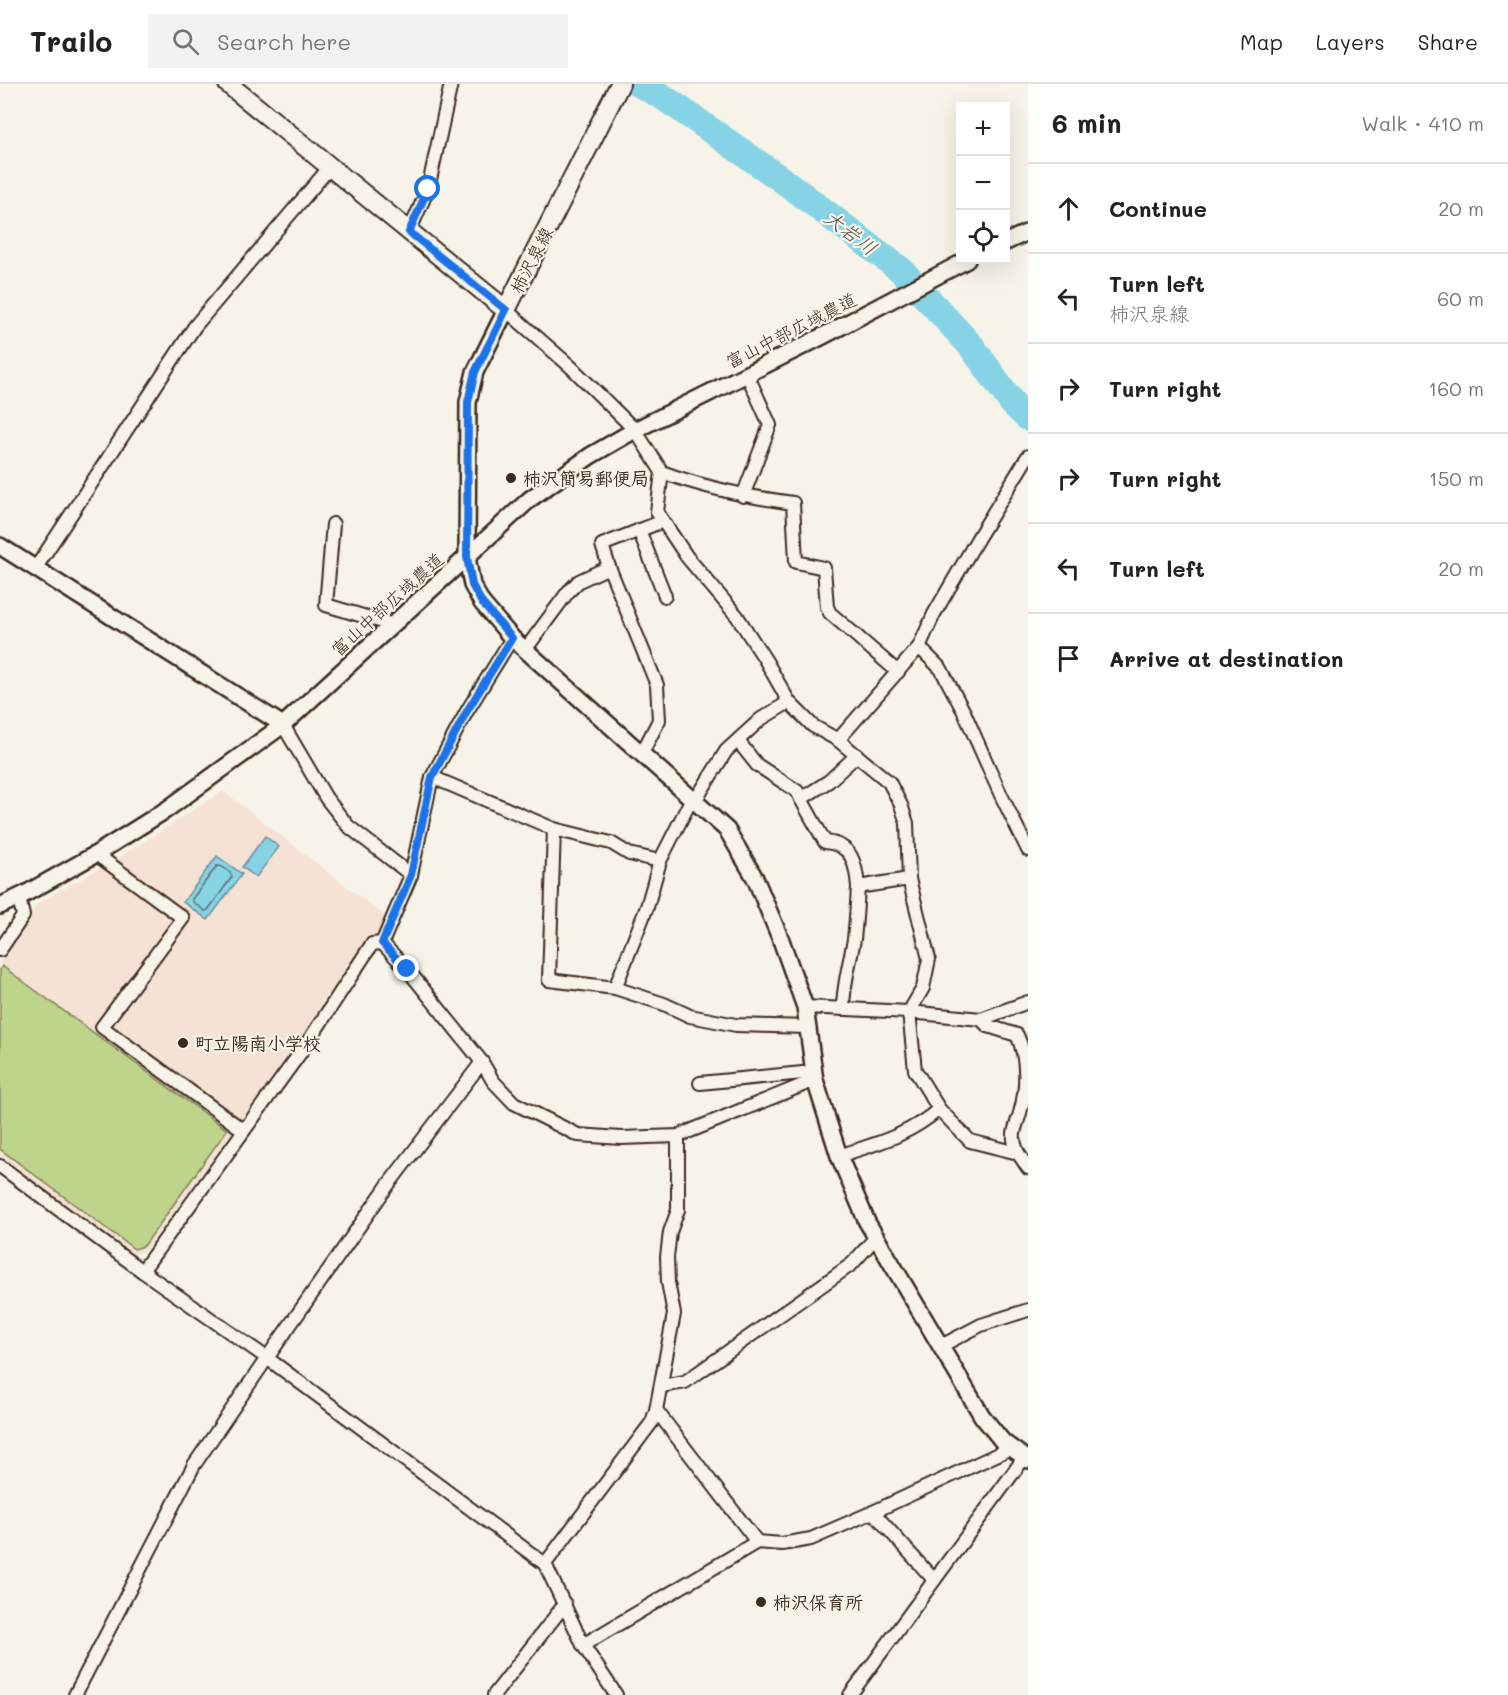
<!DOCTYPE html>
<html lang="en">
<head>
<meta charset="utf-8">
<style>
	:root { --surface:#fff; --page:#f2f2f2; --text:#222; --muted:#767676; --line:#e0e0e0 }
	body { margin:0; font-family:Mali,"Klee One",sans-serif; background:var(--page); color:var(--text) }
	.controls { position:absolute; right:18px; top:18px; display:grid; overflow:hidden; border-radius:0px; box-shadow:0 6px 24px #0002 }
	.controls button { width:54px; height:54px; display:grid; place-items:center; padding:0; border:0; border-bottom:2px solid var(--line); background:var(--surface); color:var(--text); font:30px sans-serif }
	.stop { position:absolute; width:18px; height:18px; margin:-14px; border:4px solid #1a73e8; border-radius:50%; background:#fff }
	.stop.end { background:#1a73e8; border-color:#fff; box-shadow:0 2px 6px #0008 }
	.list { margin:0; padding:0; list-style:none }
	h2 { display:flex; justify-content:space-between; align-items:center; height:78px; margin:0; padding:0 24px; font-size:26px }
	h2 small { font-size:20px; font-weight:400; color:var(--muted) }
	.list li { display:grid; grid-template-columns:39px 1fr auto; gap:18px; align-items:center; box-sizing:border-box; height:90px; padding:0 24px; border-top:2px solid var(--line) }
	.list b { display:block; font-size:22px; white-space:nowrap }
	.list p { margin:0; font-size:20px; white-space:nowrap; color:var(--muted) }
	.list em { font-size:20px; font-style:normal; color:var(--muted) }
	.icon { flex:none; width:33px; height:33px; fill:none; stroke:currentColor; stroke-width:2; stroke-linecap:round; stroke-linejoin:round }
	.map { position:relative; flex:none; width:1028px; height:1611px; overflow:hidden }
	header { display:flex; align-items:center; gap:36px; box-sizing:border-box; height:84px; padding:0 30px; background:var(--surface); border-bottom:2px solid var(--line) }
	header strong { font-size:28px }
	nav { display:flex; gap:33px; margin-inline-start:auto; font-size:21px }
	.search { width:420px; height:54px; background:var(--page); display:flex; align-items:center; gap:15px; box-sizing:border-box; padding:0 21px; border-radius:0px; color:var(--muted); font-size:22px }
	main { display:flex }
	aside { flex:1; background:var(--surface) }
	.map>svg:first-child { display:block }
</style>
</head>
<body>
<header>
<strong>Trailo</strong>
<div class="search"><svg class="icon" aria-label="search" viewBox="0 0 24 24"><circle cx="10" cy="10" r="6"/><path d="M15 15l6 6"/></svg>Search here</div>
<nav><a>Map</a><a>Layers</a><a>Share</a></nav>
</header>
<main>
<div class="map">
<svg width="1028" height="1611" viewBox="0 0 1028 1611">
	<rect width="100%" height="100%" fill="#f7f3e8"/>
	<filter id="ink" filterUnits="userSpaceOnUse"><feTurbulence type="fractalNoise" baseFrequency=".0167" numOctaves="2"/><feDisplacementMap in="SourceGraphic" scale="12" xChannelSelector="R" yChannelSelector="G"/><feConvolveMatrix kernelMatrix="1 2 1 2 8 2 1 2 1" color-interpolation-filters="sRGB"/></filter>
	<g filter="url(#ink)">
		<path fill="#f6e2d5" d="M223 707 385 832 368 865 145 1167 135 1171 0 1073V874L38 819 118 774Z"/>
		<path fill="#bdd48a" stroke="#7c7f54" stroke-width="1.5" d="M2 882 227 1046 144 1162 134 1165 0 1065V885Z"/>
		<g fill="#87d3e6" stroke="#698f96" stroke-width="1.5">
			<path d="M265 752 279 763 256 793 242 783Z"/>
			<path d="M217 772 242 790 208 836 183 818Z"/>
		</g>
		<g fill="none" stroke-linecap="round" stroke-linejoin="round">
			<path stroke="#596e6e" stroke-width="1.5" d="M217 782C222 781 231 788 232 793L208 826 205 827 193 818 192 815Z"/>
			<path stroke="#87d3e6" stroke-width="27" d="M639 0 663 13 788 100 901 186 972 263 1013 320 1028 334"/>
			<defs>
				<g id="minor">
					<path d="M409 148 428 105 451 0"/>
					<path d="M506 226 570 282 635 346 662 388 657 428 687 473 737 532 766 577 789 618 813 642 838 656 889 698 901 721 907 739 909 795 929 875 923 904 909 928 915 986 939 1025 970 1057 1018 1069 1028 1084"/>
					<path d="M662 388C705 404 748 413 793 419L796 478 824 484 827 523 830 529 898 588"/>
					<path d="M743 412 770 341 747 290"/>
					<path d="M333 440 326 521 393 541"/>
					<path d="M639 446 665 512"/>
					<path d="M609 483 657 601 659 636 642 669"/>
					<path d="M35 485 195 242 330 83"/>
					<path d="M512 554 467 627 432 693 411 791 382 859 407 885 482 978 493 997 514 1019 578 1051 621 1054 678 1052 815 996"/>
					<path d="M919 563 941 585 964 628 1000 709 1028 766"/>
					<path d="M525 566 568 508 579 497 609 483 602 461 663 437"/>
					<path d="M283 641 326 714 348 742 411 791"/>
					<path d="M838 656 919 563 934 530 978 454 1028 372"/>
					<path d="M738 657 757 681 797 707 801 715 829 697 857 671"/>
					<path d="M432 693 554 745"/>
					<path d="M801 715 825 758C852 760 856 779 858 803L909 795"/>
					<path d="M695 717 726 667 761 635 789 618"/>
					<path d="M96 770 183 834 102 943 243 1046"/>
					<path d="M660 777 692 714"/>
					<path d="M0 866 23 832 19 813"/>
					<path d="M615 904 647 823 660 777 629 770 611 759 554 745 549 896 615 904 664 920 690 932 736 941 807 943"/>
					<path d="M805 923 909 928 981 935 1028 918"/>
					<path d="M843 925C843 901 850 879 854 855 856 838 857 820 858 803"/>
					<path d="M981 935 988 942 1017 951C1028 974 1027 1005 1020 1029 1015 1047 1010 1050 1018 1069"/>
					<path d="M700 999 813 988"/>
					<path d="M839 1072C877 1059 908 1052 939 1025"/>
					<path d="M0 1082 142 1187 267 1274 545 1480 583 1561 616 1611"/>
					<path d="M142 1187 306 961 372 860 382 859"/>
					<path d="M941 1262 981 1241 1028 1226"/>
					<path d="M661 1302 685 1298 852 1180 876 1153"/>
					<path d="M873 1428 1011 1364"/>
					<path d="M757 1458 782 1460 811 1455 873 1428 934 1496"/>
					<path d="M545 1480 652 1338 656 1326 674 1230 668 1198 667 1173 670 1148 678 1126V1052"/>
					<path d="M583 1561 757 1458 656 1326"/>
					<path d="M75 1611 194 1381 267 1274 388 1101 482 978"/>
					<path d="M494 1611 565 1520"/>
					<path d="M850 1611 1024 1374"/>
				</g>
				<g id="tertiary">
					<path d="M1006 158 1028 148"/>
					<path d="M506 226 475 288 468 318 467 473 472 501 482 519 512 554 727 746 755 794 781 856 805 923 815 996 839 1072 867 1138 982 1332 1003 1358 1028 1376"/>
					<path d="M0 462 283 641"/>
					<path d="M0 822 25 810 96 770 166 726 283 641 530 415 590 372 635 346 821 253 967 176"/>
				</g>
				<path id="secondary" d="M228 0 506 226 620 0"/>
			</defs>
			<use href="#minor" stroke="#3b2a1e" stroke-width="16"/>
			<use href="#tertiary" stroke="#3b2a1e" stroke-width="20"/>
			<use href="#secondary" stroke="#3b2a1e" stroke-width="22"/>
			<use href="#minor" stroke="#f7f3e8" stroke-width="12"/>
			<use href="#tertiary" stroke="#f7f3e8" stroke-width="15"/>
			<use href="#secondary" stroke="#f7f3e8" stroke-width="18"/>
		</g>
	</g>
	<g fill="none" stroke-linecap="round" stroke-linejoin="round" filter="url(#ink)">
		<path stroke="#1a73e8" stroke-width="8" d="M407 885 382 859 411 791 432 693 467 627 512 554 482 519 472 501 467 473 468 318 475 288 506 226 409 148 428 105"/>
	</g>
	<g fill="#3b2a1e" stroke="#f7f3e8" stroke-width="2">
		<circle cx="511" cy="394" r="6"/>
		<circle cx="183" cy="959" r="6"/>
		<circle cx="761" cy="1518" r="6"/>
	</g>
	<g text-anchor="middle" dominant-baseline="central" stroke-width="4.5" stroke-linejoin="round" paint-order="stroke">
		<g font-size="18" fill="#3b2a1e" stroke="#f7f3e8">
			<text transform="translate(531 176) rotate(-63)">柿沢泉線</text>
			<text transform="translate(791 246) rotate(-27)">富山中部広域農道</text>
			<text transform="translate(387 520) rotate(-42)">富山中部広域農道</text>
		</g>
		<g font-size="18" font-weight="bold" fill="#3b2a1e" stroke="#f7f3e8" text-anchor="start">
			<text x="523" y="394">柿沢簡易郵便局</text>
			<text x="195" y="959">町立陽南小学校</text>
			<text x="773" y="1518">柿沢保育所</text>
		</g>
		<g font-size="20" font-style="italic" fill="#4e5450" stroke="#f7f3e8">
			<text transform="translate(851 148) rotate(37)">大岩川</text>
		</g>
	</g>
</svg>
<div class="controls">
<button>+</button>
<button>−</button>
<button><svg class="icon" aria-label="locate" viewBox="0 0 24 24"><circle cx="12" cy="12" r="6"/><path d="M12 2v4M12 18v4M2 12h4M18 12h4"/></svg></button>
</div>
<div class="stop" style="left:428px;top:105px"></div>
<div class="stop end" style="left:407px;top:885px"></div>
</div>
<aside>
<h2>6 min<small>Walk · 410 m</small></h2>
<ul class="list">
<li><svg class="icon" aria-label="ahead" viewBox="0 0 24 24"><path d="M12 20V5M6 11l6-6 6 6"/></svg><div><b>Continue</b></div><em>20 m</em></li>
<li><svg class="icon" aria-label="left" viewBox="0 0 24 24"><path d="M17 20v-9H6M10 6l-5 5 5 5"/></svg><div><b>Turn left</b><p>柿沢泉線</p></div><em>60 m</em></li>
<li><svg class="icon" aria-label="right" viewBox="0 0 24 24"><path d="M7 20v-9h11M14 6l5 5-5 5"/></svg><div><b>Turn right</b></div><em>160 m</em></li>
<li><svg class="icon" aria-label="right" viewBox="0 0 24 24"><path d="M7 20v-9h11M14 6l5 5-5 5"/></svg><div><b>Turn right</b></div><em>150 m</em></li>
<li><svg class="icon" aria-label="left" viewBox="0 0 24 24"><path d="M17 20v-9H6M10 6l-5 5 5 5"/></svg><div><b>Turn left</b></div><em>20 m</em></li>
<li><svg class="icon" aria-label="arrive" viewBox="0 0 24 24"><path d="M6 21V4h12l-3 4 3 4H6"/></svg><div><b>Arrive at destination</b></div></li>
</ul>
</aside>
</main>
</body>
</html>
